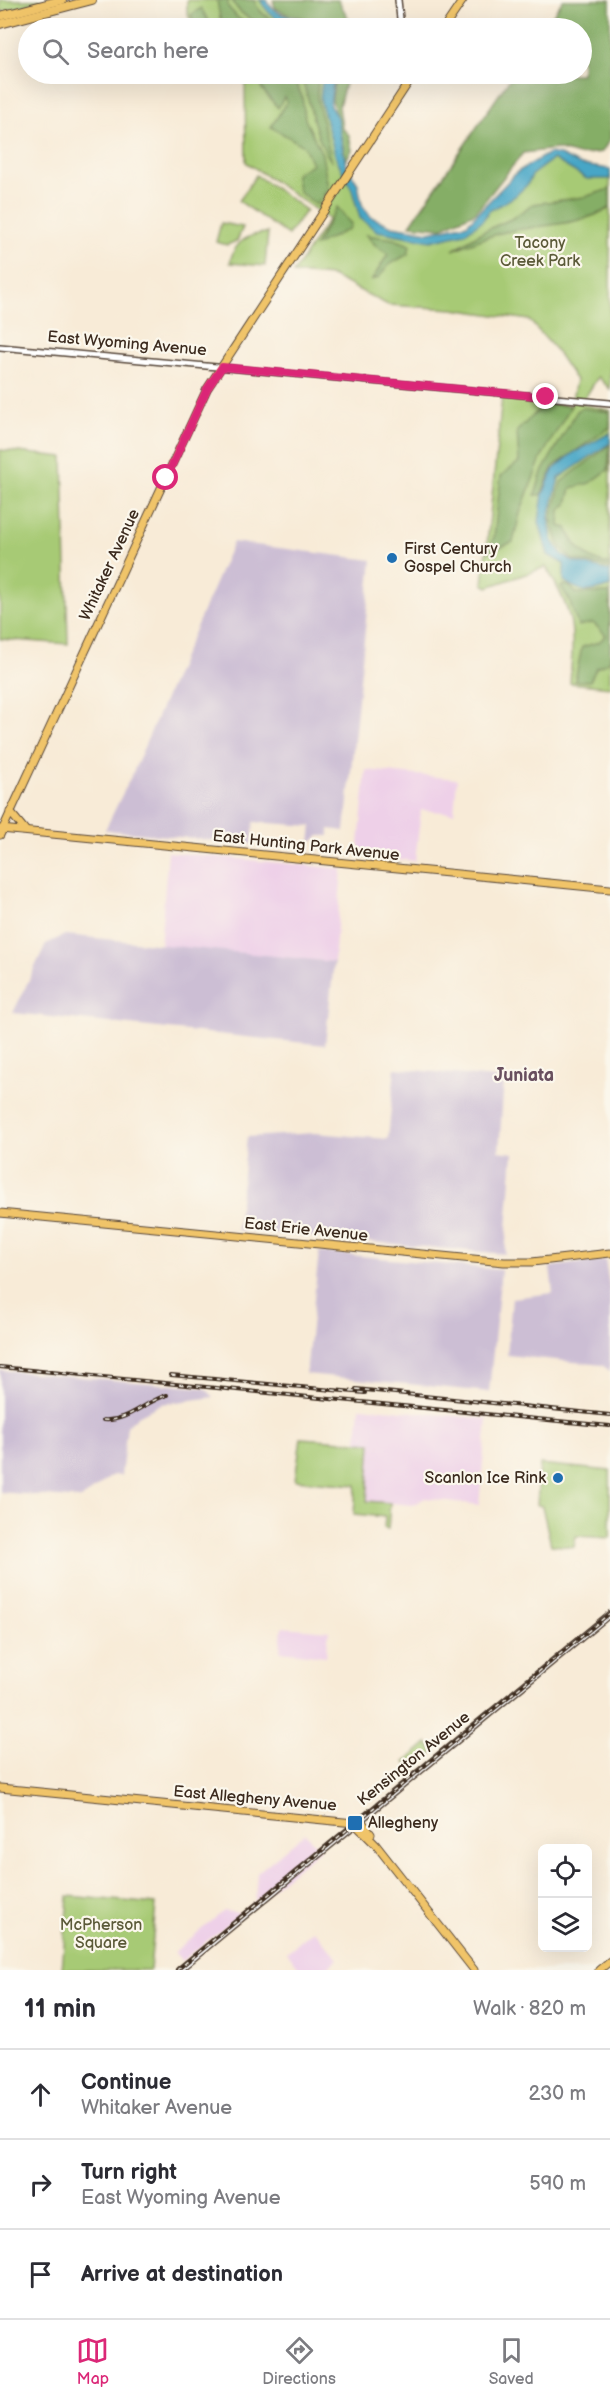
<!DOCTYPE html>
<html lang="en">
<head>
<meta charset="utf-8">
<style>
	:root { --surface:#fff; --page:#f7f7f7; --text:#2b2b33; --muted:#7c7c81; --line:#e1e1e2; --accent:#db2777 }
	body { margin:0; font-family:"Balsamiq Sans",sans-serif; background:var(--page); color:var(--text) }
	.controls { position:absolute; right:18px; bottom:18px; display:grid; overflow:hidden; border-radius:9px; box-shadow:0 6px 24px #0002 }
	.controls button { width:54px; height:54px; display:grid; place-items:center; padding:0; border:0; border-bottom:2px solid var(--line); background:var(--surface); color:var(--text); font:30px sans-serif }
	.stop { position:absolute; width:18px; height:18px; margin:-14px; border:4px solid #db2777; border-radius:50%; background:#fff }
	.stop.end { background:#db2777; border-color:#fff; box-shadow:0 2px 6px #0008 }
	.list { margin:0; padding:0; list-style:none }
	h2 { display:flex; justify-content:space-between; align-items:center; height:78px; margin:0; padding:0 24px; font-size:26px }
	h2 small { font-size:20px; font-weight:400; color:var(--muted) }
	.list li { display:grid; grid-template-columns:39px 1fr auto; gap:18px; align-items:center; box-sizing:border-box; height:90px; padding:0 24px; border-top:2px solid var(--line) }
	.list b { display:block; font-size:22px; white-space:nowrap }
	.list p { margin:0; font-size:20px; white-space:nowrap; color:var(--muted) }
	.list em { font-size:20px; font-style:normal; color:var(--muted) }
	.icon { flex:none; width:33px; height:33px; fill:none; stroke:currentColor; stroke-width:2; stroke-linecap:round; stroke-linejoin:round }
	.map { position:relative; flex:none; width:610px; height:1970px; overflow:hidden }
	.search { position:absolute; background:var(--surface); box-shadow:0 6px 24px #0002; left:18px; right:18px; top:18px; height:66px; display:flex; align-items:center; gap:15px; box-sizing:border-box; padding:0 21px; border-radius:33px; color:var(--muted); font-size:22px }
	.sheet { height:348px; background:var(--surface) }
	nav { display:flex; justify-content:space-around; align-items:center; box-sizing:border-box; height:84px; border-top:2px solid var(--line); background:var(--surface); font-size:16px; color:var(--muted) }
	nav a { display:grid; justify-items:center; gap:3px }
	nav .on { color:var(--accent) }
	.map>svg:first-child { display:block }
</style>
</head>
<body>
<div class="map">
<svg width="610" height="1970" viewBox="0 0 610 1970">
	<rect width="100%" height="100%" fill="#fbf7ec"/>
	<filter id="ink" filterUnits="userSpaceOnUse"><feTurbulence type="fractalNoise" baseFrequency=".0167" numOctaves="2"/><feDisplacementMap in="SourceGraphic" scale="12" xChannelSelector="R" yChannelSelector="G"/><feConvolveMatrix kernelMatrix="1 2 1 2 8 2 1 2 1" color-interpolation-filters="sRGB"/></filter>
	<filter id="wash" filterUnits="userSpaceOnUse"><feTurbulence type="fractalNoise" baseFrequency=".008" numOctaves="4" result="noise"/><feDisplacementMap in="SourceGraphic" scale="24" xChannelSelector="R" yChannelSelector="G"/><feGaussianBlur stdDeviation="1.35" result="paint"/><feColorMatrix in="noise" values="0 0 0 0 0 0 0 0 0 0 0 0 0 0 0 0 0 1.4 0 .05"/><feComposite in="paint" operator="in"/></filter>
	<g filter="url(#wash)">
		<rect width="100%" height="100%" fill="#f8ebd7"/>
		<g fill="#eed0e8">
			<path d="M366 770 457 779 454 813 421 810 415 861 358 855Z"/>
			<path d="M168 852 342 869 334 962 160 946Z"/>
			<path d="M360 1407 487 1419 479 1505 425 1498 413 1505 367 1501 371 1444 357 1442Z"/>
			<path d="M282 1627 329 1631 326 1656 280 1651Z"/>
			<path d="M305 1833 320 1850 182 1961 174 1952 224 1911 240 1913 255 1901 257 1873Z"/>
			<path d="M314 1930 338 1959 324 1970H301L287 1952Z"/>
		</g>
		<g fill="#ccbed4">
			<path d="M233 542 372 560 345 831 329 829V836H319L310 843 312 826 254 822 252 844 105 830 135 768Z"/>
			<path d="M65 935 334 962 325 1045 13 1013 46 944Z"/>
			<path d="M395 1068 504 1079 499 1151 513 1153 505 1254 237 1230 247 1137 315 1133 388 1139Z"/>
			<path d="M319 1252 501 1270 489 1392 306 1374Z"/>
			<path d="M605 1260 610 1291V1371L602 1365 507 1355 512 1298 553 1293 550 1267Z"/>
			<path d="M0 1370 205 1388 214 1397 161 1404 138 1416 127 1426 121 1476 113 1475 81 1499 0 1492Z"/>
		</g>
		<g fill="#a7ca74" stroke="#717a49" stroke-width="1.5">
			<path d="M0 0H42V1L0 12Z"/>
			<path d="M187 0H265L273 16 322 28H193L187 12Z"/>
			<path d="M242 74H330L325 96 341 155 367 217 379 228 424 237 464 229 513 178 550 155 588 171 610 175V389L598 377 581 404 610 410V687L570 683C574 626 576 618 546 567L488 587 483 584 502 397 571 405 576 380 554 348 529 320 453 309 388 305 332 276 293 273 329 219 246 162 245 80Z"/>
			<path d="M256 175 306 210 288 235 239 201Z"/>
			<path d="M221 223 243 227 237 241 227 245 216 242Z"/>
			<path d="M268 233 265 266 230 263C233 243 248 233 268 233Z"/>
			<path d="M0 450 63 457 68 644 0 639Z"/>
			<path d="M301 1438 371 1443 367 1501 390 1503 388 1529 384 1528 385 1517 354 1514 356 1485 295 1480Z"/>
			<path d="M540 1464 610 1471V1538L576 1536 574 1547 551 1545 542 1506 537 1505Z"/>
			<path d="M427 1743 434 1752 412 1770 405 1762Z"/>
			<path d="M68 1896 156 1904 150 1970H62Z"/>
		</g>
		<g fill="#85ae66" stroke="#606c42" stroke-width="1.5">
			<path d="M217 0H228V7L239 19 264 28 227 27 220 18Z"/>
			<path d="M232 0H254C258 15 278 24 291 28 270 29 241 21 232 0Z"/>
			<path d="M273 0H338L354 28H334L331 24 286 14 275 8Z"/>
			<path d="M563 0H610V139L602 152 578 155 557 149 523 153 476 212 441 228 410 225 513 74H582V28H544Z"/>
			<path d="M201 8 211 26 216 28 195 26 191 15Z"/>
			<path d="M263 74H292L302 97 305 119 322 154 328 188 317 205 299 192 295 174 312 164 304 146 271 127 287 102 284 97 278 108 261 88Z"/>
			<path d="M300 74H318L317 98 332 162C312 136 312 102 300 74Z"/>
			<path d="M335 74H351L347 76 339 106 342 128 349 135 352 150 346 160 332 100Z"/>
			<path d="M610 189V208C577 227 537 224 501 233 485 237 469 244 453 250L484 231 511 219 533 204 584 197Z"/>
			<path d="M337 207 351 224 349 229 315 246Z"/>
			<path d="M366 235 394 239 410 245 408 254 389 265 378 278 372 280 388 254 377 247Z"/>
			<path d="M545 404 571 406 541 458 520 513 513 542 488 552 494 537 501 476 519 462 517 431Z"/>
			<path d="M582 408 610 412V427L553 467 541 495H535L542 472 577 411Z"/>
			<path d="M610 445 608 470 590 483 571 488 567 504 560 510 559 526 567 528C574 547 589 562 610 564V568L571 559 559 545 551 519 561 482Z"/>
			<path d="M564 585 570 586 576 593H610V661L596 668 590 681H575L582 647 599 642 606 635 593 623 578 626 569 599 561 587Z"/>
		</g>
		<g fill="#46a6c6" stroke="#406872" stroke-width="1.5">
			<path d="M260 0H266C282 27 316 14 331 28 300 29 277 30 260 0Z"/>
			<path d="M323 74H334L330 106 337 117 346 165 358 184 362 205 371 217 392 226 429 232 467 224 517 172 549 153 560 155 581 165 610 169V179H587L553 159 533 174 527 185 514 197 489 211 483 220 465 233 431 241 377 231 360 218 352 190 336 158 320 99Z"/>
			<path d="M610 433V443L559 478 549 517 552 540 562 554 571 561 610 571V586C590 592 585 595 564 581V564L548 555 539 522 543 494 553 470 573 453Z"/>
		</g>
	</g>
	<g filter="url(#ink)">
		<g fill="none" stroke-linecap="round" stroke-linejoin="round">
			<defs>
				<g id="minor">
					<path d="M398 0 401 28"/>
					<path d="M0 347 610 403"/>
					<path d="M179 1970 610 1614"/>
				</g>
				<g id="major">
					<path d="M444 28 463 0"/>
					<path d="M10 812 25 830"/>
					<path d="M1 829 610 889"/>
					<path d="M0 835 207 389 414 74"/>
					<path d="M0 1213 504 1262H532L610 1253"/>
					<path d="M0 1788 354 1823 376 1845 474 1970"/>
					<path d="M361 1820 371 1834"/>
					<path d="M599 1970 610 1961"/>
				</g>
				<g id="highway">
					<path d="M0 16 62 0"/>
					<path d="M0 24 92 0"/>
				</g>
			</defs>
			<use href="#minor" stroke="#57473a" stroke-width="8"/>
			<use href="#major" stroke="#57473a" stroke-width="9"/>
			<use href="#highway" stroke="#57473a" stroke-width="10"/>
			<use href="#minor" stroke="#fff" stroke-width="5"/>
			<use href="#major" stroke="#f0c469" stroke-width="7"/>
			<use href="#highway" stroke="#f0c469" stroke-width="8"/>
			<defs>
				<g id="rail">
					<path d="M0 1367 610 1426"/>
					<path d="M171 1375 365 1393"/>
					<path d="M356 1389 610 1415"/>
					<path d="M103 1420C128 1422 144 1402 167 1395"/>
					<path d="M177 1970 610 1613"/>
				</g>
			</defs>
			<use href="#rail" stroke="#3b2a1e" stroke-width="4"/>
			<use href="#rail" stroke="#fbf7ec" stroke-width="1.5" stroke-dasharray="4.5" stroke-linecap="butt"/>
		</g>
	</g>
	<g fill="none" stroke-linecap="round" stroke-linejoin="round" filter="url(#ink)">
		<path stroke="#db2777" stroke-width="8" d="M166 478 207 389 222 367 546 397"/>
	</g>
	<g fill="#1f6fb2" stroke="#fbf7ec" stroke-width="2">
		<circle cx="392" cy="558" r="6"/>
		<circle cx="558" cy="1478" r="6"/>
		<rect x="347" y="1815" width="16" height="16" rx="3"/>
	</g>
	<g text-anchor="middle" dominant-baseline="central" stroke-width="4.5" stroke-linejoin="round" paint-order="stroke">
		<g font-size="16" fill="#5b5a38" stroke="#fbf7ec">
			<text x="540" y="243">Tacony<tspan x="540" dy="18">Creek Park</tspan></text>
			<text x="101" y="1925">McPherson<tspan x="101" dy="18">Square</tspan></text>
		</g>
		<g font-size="16" fill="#3b2a1e" stroke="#fbf7ec">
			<text transform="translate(127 344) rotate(5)">East Wyoming Avenue</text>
			<text transform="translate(110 565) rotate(-65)">Whitaker Avenue</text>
			<text transform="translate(306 846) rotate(6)">East Hunting Park Avenue</text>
			<text transform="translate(306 1230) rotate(6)">East Erie Avenue</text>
			<text transform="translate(414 1759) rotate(-39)">Kensington Avenue</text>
			<text transform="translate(255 1799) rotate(5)">East Allegheny Avenue</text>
		</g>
		<g font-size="16" fill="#3b2a1e" stroke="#fbf7ec" text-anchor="start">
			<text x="404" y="549">First Century<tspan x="404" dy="18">Gospel Church</tspan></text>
			<text x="546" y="1478" text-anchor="end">Scanlon Ice Rink</text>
			<text x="368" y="1823">Allegheny</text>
		</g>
		<g font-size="18" font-weight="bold" fill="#684f5e" stroke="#fbf7ec">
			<text x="524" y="1075">Juniata</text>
		</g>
	</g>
</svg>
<div class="controls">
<button><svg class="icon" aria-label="locate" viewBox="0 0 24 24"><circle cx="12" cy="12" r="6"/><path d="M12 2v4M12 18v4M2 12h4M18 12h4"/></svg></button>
<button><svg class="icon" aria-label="layers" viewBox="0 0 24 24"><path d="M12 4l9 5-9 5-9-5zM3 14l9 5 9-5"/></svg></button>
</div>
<div class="stop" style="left:166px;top:478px"></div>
<div class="stop end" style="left:546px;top:397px"></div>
<div class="search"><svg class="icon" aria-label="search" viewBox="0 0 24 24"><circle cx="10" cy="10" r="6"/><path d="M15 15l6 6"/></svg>Search here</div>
</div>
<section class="sheet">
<h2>11 min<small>Walk · 820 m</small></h2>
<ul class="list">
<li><svg class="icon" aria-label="ahead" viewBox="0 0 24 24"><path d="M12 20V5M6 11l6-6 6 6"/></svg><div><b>Continue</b><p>Whitaker Avenue</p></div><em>230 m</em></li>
<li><svg class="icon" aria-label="right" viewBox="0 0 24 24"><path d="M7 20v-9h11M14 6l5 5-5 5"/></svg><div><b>Turn right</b><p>East Wyoming Avenue</p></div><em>590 m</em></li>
<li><svg class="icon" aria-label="arrive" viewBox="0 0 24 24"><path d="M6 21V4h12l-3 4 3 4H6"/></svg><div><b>Arrive at destination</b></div></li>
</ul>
</section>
<nav>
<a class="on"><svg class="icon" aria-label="map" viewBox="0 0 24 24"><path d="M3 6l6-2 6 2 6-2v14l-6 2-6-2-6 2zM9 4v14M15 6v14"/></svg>Map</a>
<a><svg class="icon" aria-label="directions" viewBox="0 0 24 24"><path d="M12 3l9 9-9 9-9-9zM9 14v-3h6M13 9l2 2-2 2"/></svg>Directions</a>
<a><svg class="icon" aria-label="saved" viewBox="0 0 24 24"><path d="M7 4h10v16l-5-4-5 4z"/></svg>Saved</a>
</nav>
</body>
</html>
